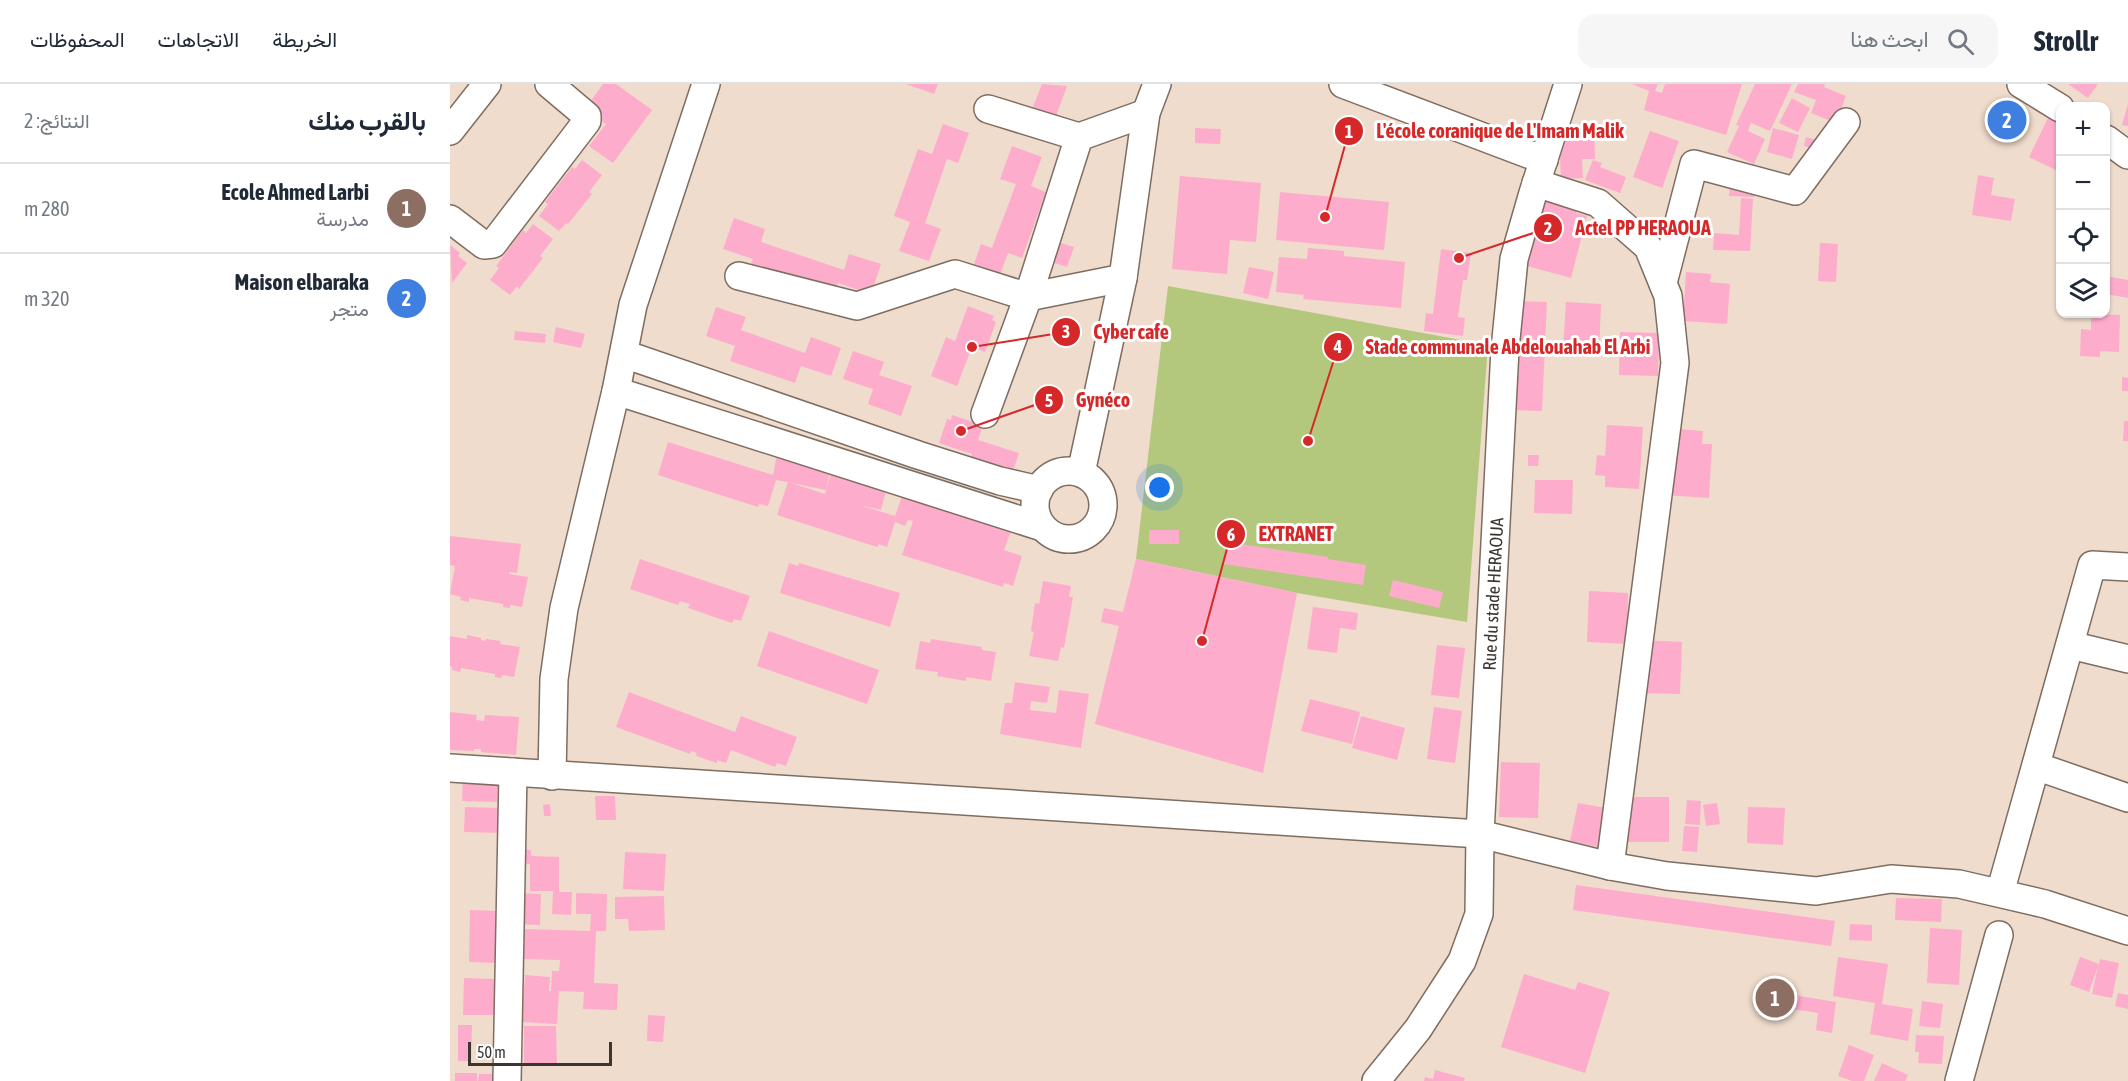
<!DOCTYPE html>
<html lang="ar">
<head>
<meta charset="utf-8">
<style>
	:root { --surface:#fff; --page:#f6f6f7; --text:#1f2937; --muted:#747a83; --line:#e0e1e3; --accent:#b43889 }
	body { margin:0; font-family:"Asap Condensed",Vazirmatn,sans-serif; background:var(--page); color:var(--text); direction:rtl }
	.controls { position:absolute; right:18px; top:18px; display:grid; overflow:hidden; border-radius:12px; box-shadow:0 2px 4px #0004 }
	.controls button { width:54px; height:54px; display:grid; place-items:center; padding:0; border:0; border-bottom:2px solid var(--line); background:var(--surface); color:var(--text); font:30px sans-serif }
	.scale { position:absolute; left:18px; bottom:15px; width:144px; box-sizing:border-box; padding-left:6px; border:3px solid #3d3530; border-top:0; font-size:16px; line-height:21px; white-space:nowrap; color:#3d3530; -webkit-text-stroke:4px #fff; paint-order:stroke }
	.you { position:absolute; left:710px; top:404px; width:21px; height:21px; margin:-15px; border:4px solid #fff; border-radius:50%; background:#1a73e8; box-shadow:0 0 0 9px #1a73e833 }
	.badge { display:grid; place-items:center; width:39px; height:39px; border-radius:50%; background:var(--accent); color:#fff; font-size:20px; font-weight:700 }
	.pin { position:absolute; translate:-50% -50%; border:3px solid #fff; box-shadow:0 2px 6px #0006 }
	.list { margin:0; padding:0; list-style:none }
	h2 { display:flex; justify-content:space-between; align-items:center; height:78px; margin:0; padding:0 24px; font-size:26px }
	h2 small { font-size:20px; font-weight:400; color:var(--muted) }
	.list li { display:grid; grid-template-columns:39px 1fr auto; gap:18px; align-items:center; box-sizing:border-box; height:90px; padding:0 24px; border-top:2px solid var(--line) }
	.list b { display:block; font-size:22px; white-space:nowrap }
	.list p { margin:0; font-size:20px; white-space:nowrap; color:var(--muted) }
	.list em { font-size:20px; font-style:normal; color:var(--muted) }
	.icon { flex:none; width:33px; height:33px; fill:none; stroke:currentColor; stroke-width:2; stroke-linecap:round; stroke-linejoin:round }
	.map { position:relative; flex:none; width:1678px; height:997px; overflow:hidden; direction:ltr }
	header { display:flex; align-items:center; gap:36px; box-sizing:border-box; height:84px; padding:0 30px; background:var(--surface); border-bottom:2px solid var(--line) }
	header strong { font-size:28px }
	nav { display:flex; gap:33px; margin-inline-start:auto; font-size:21px }
	.search { width:420px; height:54px; background:var(--page); display:flex; align-items:center; gap:15px; box-sizing:border-box; padding:0 21px; border-radius:18px; color:var(--muted); font-size:22px }
	main { display:flex }
	aside { flex:1; background:var(--surface) }
	.map>svg:first-child { display:block }
</style>
</head>
<body>
<header>
<strong>Strollr</strong>
<div class="search"><svg class="icon" aria-label="search" viewBox="0 0 24 24"><circle cx="10" cy="10" r="6"/><path d="M15 15l6 6"/></svg>ابحث هنا</div>
<nav><a>الخريطة</a><a>الاتجاهات</a><a>المحفوظات</a></nav>
</header>
<main>
<div class="map">
<svg width="1678" height="997" viewBox="0 0 1678 997">
	<rect width="100%" height="100%" fill="#efdccd"/>
	<path fill="#b4c87d" d="M718 202 1038 261 1017 538 847 509 686 475Z"/>
	<g fill="#feaccb">
		<path d="M153 0H166L202 26 163 79 139 62 156 40 135 25Z"/>
		<path d="M456 0H488L484 10Z"/>
		<path d="M592 0 617 2 606 32 583 23Z"/>
		<path d="M1182 0H1208L1205 7 1212 9 1215 0H1292L1276 51 1194 26 1199 7Z"/>
		<path d="M1305 0H1342L1320 47 1301 39 1298 47 1315 55 1304 80 1277 68 1289 42 1286 41Z"/>
		<path d="M1348 0H1375L1374 3 1396 12 1386 39 1361 29 1366 16 1344 8Z"/>
		<path d="M1618 0H1648L1638 14Z"/>
		<path d="M1342 14 1360 24 1348 48 1329 39Z"/>
		<path d="M1678 20V42L1672 41Z"/>
		<path d="M1598 34 1610 40V88L1579 73Z"/>
		<path d="M1144 37 1145 75H1132L1133 94 1111 95 1109 44 1130 43 1129 38Z"/>
		<path d="M493 40 519 49 508 79 497 75 475 139 491 145 479 177 449 167 460 138 444 132 468 65 482 70Z"/>
		<path d="M745 44 771 45 770 60 745 59Z"/>
		<path d="M1323 44 1349 51 1342 75 1317 68Z"/>
		<path d="M1200 47 1229 57 1212 104 1183 93Z"/>
		<path d="M1356 53 1370 57 1368 65 1354 62Z"/>
		<path d="M562 62 592 73 581 102 596 108 572 174 558 169 547 199 521 189 531 160 542 164 566 100 550 95Z"/>
		<path d="M132 76 152 91 139 108 142 110 118 140 116 139 109 147 89 132 98 120 95 118 122 83 125 85Z"/>
		<path d="M1143 76 1152 79 1150 83 1176 93 1170 109 1135 96Z"/>
		<path d="M1528 91 1544 94 1541 111 1565 115 1561 137 1522 131Z"/>
		<path d="M730 92 811 99 806 158 780 156 777 190 722 185Z"/>
		<path d="M1280 97 1305 98 1304 113 1279 112Z"/>
		<path d="M1098 107 1130 116 1126 129 1137 132 1121 194 1077 182Z"/>
		<path d="M830 108 939 118 934 166 826 156Z"/>
		<path d="M1291 114 1303 115 1300 167 1263 166 1264 149 1289 151Z"/>
		<path d="M284 134 315 145 311 158 394 186 399 170 431 180 421 210 388 199 383 213 299 185 303 175 273 165Z"/>
		<path d="M83 140 103 155 90 172 93 174 69 205 67 202 60 211 40 196 49 184 46 182 73 146 76 149Z"/>
		<path d="M604 157 624 163 617 183 598 177Z"/>
		<path d="M1370 159 1388 160 1386 198 1368 197Z"/>
		<path d="M0 161 10 169 8 172 17 179 2 199Z"/>
		<path d="M858 164 894 167V172L955 178 951 224 853 215 854 211 826 208 829 173 857 175Z"/>
		<path d="M991 165 1021 169 1017 196H1013L1008 233 1015 234 1013 252 974 247 976 229 983 230Z"/>
		<path d="M799 183 824 188 818 215 793 209Z"/>
		<path d="M1236 188 1261 190 1260 198 1280 200 1277 240 1233 237Z"/>
		<path d="M1656 192 1678 196V214L1656 210Z"/>
		<path d="M1067 217 1097 218 1092 327 1063 326Z"/>
		<path d="M1116 218 1151 220 1149 268 1113 266Z"/>
		<path d="M518 222 544 232 542 236 546 238 535 268 522 263 507 302 481 292 496 253 505 257Z"/>
		<path d="M266 223 296 233 291 246 355 269 361 253 391 264 381 292 351 282 345 299 280 277 285 262 256 252Z"/>
		<path d="M1641 230 1670 231 1669 268 1650 267V273L1630 272 1631 245 1641 246Z"/>
		<path d="M106 243 135 250 131 264 103 258Z"/>
		<path d="M65 247 96 250 95 259 64 256Z"/>
		<path d="M1170 248 1209 249 1208 292 1169 291Z"/>
		<path d="M403 267 434 278 429 291 462 302 451 332 418 320 423 305 393 295Z"/>
		<path d="M1672 293 1678 294V307H1672Z"/>
		<path d="M502 331 533 341 528 356 569 369 559 398 517 384 522 370 489 359 497 335 501 336Z"/>
		<path d="M1674 337H1678V357H1673Z"/>
		<path d="M1157 341 1193 343 1189 405 1155 403V392L1145 391 1147 371 1155 372Z"/>
		<path d="M1228 345 1253 347 1252 360H1262L1259 414 1214 411 1216 374 1227 375Z"/>
		<path d="M218 358 323 391 328 366 382 376 376 406 341 399 375 410 383 381 439 396 431 426 410 421 445 432 456 401 564 438 554 466 572 472 563 502 554 499 553 503 452 471 463 437 458 436 455 442 445 438 437 463 429 460 427 463 327 431 338 398 326 396 318 422 309 420 308 423 208 391Z"/>
		<path d="M1078 371H1089L1088 382H1078Z"/>
		<path d="M1085 396H1123L1122 430 1084 429Z"/>
		<rect x="699" y="446" width="30" height="14"/>
		<path d="M0 452 71 460 67 489 59 488V490L78 493 72 523 60 521V524L53 523V520L19 514V518L10 516 11 513 0 510 5 482 0 481Z"/>
		<path d="M777 458 878 473V475L916 481 913 501 773 480Z"/>
		<path d="M190 475 300 512 291 537 284 535 282 539 238 524 240 520 230 517 228 521 180 505Z"/>
		<path d="M686 475 847 509 813 689 645 640 669 542 651 538 654 524 673 528Z"/>
		<path d="M339 479 348 482 349 479 450 509 440 543 330 509Z"/>
		<path d="M943 496 993 508 989 524 939 512Z"/>
		<path d="M593 497 621 502 619 513H623L614 564 611 563 608 577 579 572 584 548 581 547 585 519 589 520Z"/>
		<path d="M1139 507 1178 509 1177 560 1137 558Z"/>
		<path d="M863 523 908 529 906 546 890 544 887 569 857 565Z"/>
		<path d="M319 547 429 586 417 620 307 582Z"/>
		<path d="M17 551 31 554V556L36 557V555L51 557 50 560 70 563 64 593 52 591 51 594 45 593V590L11 584 10 588 2 586V583L0 582V552L17 555Z"/>
		<path d="M481 555 532 563V566L546 568 541 597 516 593V597L487 592 488 588 465 585 470 557 480 559Z"/>
		<path d="M1190 556 1232 558 1230 610 1189 609Z"/>
		<path d="M987 561 1015 564 1009 614 981 611Z"/>
		<path d="M565 598 600 603 597 619 581 617 580 626 606 629 609 606 639 610 631 664 550 650 555 619H562Z"/>
		<path d="M179 608 285 648 291 632 347 653 336 682 327 679 325 683 281 666 276 679 267 676V679L246 672 247 669 241 667 240 670 166 643Z"/>
		<path d="M860 615 910 628 902 660 851 647Z"/>
		<path d="M984 623 1012 627 1005 679 977 675Z"/>
		<path d="M0 628 27 631 26 636 34 637 35 631 69 633 66 671 31 668V665H24V667L0 666Z"/>
		<path d="M911 632 955 644 947 676 902 664Z"/>
		<path d="M1051 678 1090 679 1088 734 1049 733Z"/>
		<path d="M13 690 48 692 47 718 12 717Z"/>
		<path d="M145 712H165L166 736H146Z"/>
		<rect x="1173" y="713" width="46" height="45"/>
		<path d="M1237 716 1251 717 1250 741 1235 740Z"/>
		<path d="M1128 719 1166 726 1158 765 1120 757Z"/>
		<path d="M1267 719 1270 740 1256 742 1253 721Z"/>
		<path d="M100 720 101 732H94L93 721Z"/>
		<path d="M15 723 52 724V749L14 748Z"/>
		<path d="M1298 723 1335 724 1333 761 1297 759Z"/>
		<path d="M1234 742 1249 743 1247 768 1232 767Z"/>
		<path d="M68 765 81 766V772L109 773V808H122L121 831 102 830 103 807H80V780H67Z"/>
		<path d="M175 768 216 770 214 807 173 805Z"/>
		<path d="M1126 801 1385 837 1381 862 1123 826Z"/>
		<path d="M67 809 91 810 90 841 67 840Z"/>
		<path d="M126 809 157 810 156 847H146L144 899 168 900 167 926 133 925 134 908 109 907 107 940 72 938 75 891 100 893 99 907H101L102 887H109L110 876 72 875 73 845 140 847 141 830H126Z"/>
		<path d="M214 812 215 846 179 847 178 835H165V813Z"/>
		<path d="M1446 814 1492 815 1491 838 1445 836Z"/>
		<path d="M20 826 49 827 47 879 19 878Z"/>
		<path d="M1400 840 1422 841V857L1399 856Z"/>
		<path d="M1480 844 1512 846 1509 901 1477 899Z"/>
		<path d="M1388 873 1438 880 1432 920 1463 925 1458 957 1420 950 1425 919 1383 912Z"/>
		<path d="M1630 873 1649 880 1650 875 1669 879 1662 914 1642 910 1648 882 1639 908 1620 901Z"/>
		<path d="M1074 890 1125 906 1128 898 1160 908 1135 989 1051 963Z"/>
		<path d="M14 894 46 895 45 931H13Z"/>
		<path d="M1668 909 1678 911V925L1665 922Z"/>
		<path d="M1337 910 1386 918 1382 949 1366 946 1368 929 1335 924Z"/>
		<path d="M1472 917 1493 920 1490 944 1469 942Z"/>
		<path d="M198 931 215 932 213 958 197 957Z"/>
		<path d="M8 941H22L21 977H8Z"/>
		<path d="M74 942H106L107 981 74 982Z"/>
		<path d="M1466 951 1494 952 1492 980 1468 979 1469 968H1465Z"/>
		<path d="M1399 961 1424 971 1414 997H1402L1388 992Z"/>
		<path d="M1432 979 1458 991 1455 997H1424Z"/>
		<path d="M985 986 1015 994 1014 997H974L975 993 983 995Z"/>
		<rect x="5" y="989" width="22" height="8"/>
		<path d="M29 990H53L52 997H28Z"/>
	</g>
	<g fill="none" stroke-linecap="round" stroke-linejoin="round">
		<defs>
			<g id="minor">
				<path d="M893 0 1094 76"/>
				<path d="M1571 0 1610 24"/>
				<path d="M538 25 629 53"/>
				<path d="M0 47 37 0"/>
				<path d="M1656 55 1678 71"/>
				<path d="M1086 99 1148 119 1198 163 1218 212 1225 279 1160 782"/>
				<path d="M0 135 34 161 43 160 137 37V32L99 0"/>
				<path d="M289 192 407 222 505 190 578 213 673 194 696 29 707 0"/>
				<path d="M1213 199 1244 80 1345 107 1396 38"/>
				<path d="M174 270 468 371 550 397 589 406"/>
				<path d="M166 307 592 443"/>
				<path d="M535 330 578 213 629 53 696 29"/>
				<circle cx="619" cy="421" r="34"/>
				<path d="M631 389 673 194"/>
				<path d="M1620 561 1678 575"/>
				<path d="M1586 682 1678 714"/>
				<path d="M0 684 1030 750 1160 782 1217 792 1366 807 1441 795 1509 800 1595 820 1678 847"/>
				<path d="M102 692 104 595 114 524 166 307 183 221 256 0"/>
				<path d="M1550 809 1642 481 1678 483"/>
				<path d="M57 997 63 688"/>
				<path d="M926 997 968 945 1012 877 1029 830 1030 750 1055 265 1064 175 1083 109 1118 0"/>
				<path d="M1509 997 1549 851"/>
			</g>
		</defs>
		<use href="#minor" stroke="#7e6d60" stroke-width="30"/>
		<use href="#minor" stroke="#fff" stroke-width="27"/>
	</g>
	<g text-anchor="middle" dominant-baseline="central" stroke-width="6" stroke-linejoin="round" paint-order="stroke">
		<g font-size="18" fill="#3d3530" stroke="#fff">
			<text transform="translate(1043 510) rotate(-87)">Rue du stade HERAOUA</text>
		</g>
	</g>
	<path fill="none" stroke="#d62828" stroke-width="2" d="M875 133L899 47M1009 174L1098 144M522 263L616 248M858 357L888 263M511 347L599 316M752 557L781 450"/>
	<g fill="#d62828" stroke="#fff" stroke-width="2">
		<circle cx="875" cy="133" r="6"/>
		<circle cx="1009" cy="174" r="6"/>
		<circle cx="522" cy="263" r="6"/>
		<circle cx="858" cy="357" r="6"/>
		<circle cx="511" cy="347" r="6"/>
		<circle cx="752" cy="557" r="6"/>
		<circle cx="899" cy="47" r="15"/>
		<circle cx="1098" cy="144" r="15"/>
		<circle cx="616" cy="248" r="15"/>
		<circle cx="888" cy="263" r="15"/>
		<circle cx="599" cy="316" r="15"/>
		<circle cx="781" cy="450" r="15"/>
	</g>
	<g font-size="18" text-anchor="middle" font-weight="bold" fill="#fff">
		<text x="899" y="54">1</text>
		<text x="1098" y="151">2</text>
		<text x="616" y="254">3</text>
		<text x="888" y="269">4</text>
		<text x="599" y="323">5</text>
		<text x="781" y="457">6</text>
	</g>
	<g font-size="20" text-anchor="middle" font-weight="bold" fill="#d62828" stroke="#fff" stroke-width="6" stroke-linejoin="round" paint-order="stroke">
		<text x="1050" y="54">L'école coranique de L'Imam Malik</text>
		<text x="1193" y="151">Actel PP HERAOUA</text>
		<text x="681" y="255">Cyber cafe</text>
		<text x="1058" y="270">Stade communale Abdelouahab El Arbi</text>
		<text x="653" y="323">Gynéco</text>
		<text x="846" y="457">EXTRANET</text>
	</g>
</svg>
<div class="controls">
<button>+</button>
<button>−</button>
<button><svg class="icon" aria-label="locate" viewBox="0 0 24 24"><circle cx="12" cy="12" r="6"/><path d="M12 2v4M12 18v4M2 12h4M18 12h4"/></svg></button>
<button><svg class="icon" aria-label="layers" viewBox="0 0 24 24"><path d="M12 4l9 5-9 5-9-5zM3 14l9 5 9-5"/></svg></button>
</div>
<div class="scale">50 m</div>
<div class="you"></div>
<div class="pin badge" style="left:1325px;top:914px;background:#8d6e63">1</div>
<div class="pin badge" style="left:1557px;top:36px;background:#3f7fe0">2</div>
</div>
<aside>
<h2>بالقرب منك<small>النتائج: 2</small></h2>
<ul class="list">
<li><span class="badge" style="background:#8d6e63">1</span><div><b>Ecole Ahmed Larbi</b><p>مدرسة</p></div><em>280 m</em></li>
<li><span class="badge" style="background:#3f7fe0">2</span><div><b>Maison elbaraka</b><p>متجر</p></div><em>320 m</em></li>
</ul>
</aside>
</main>
</body>
</html>
